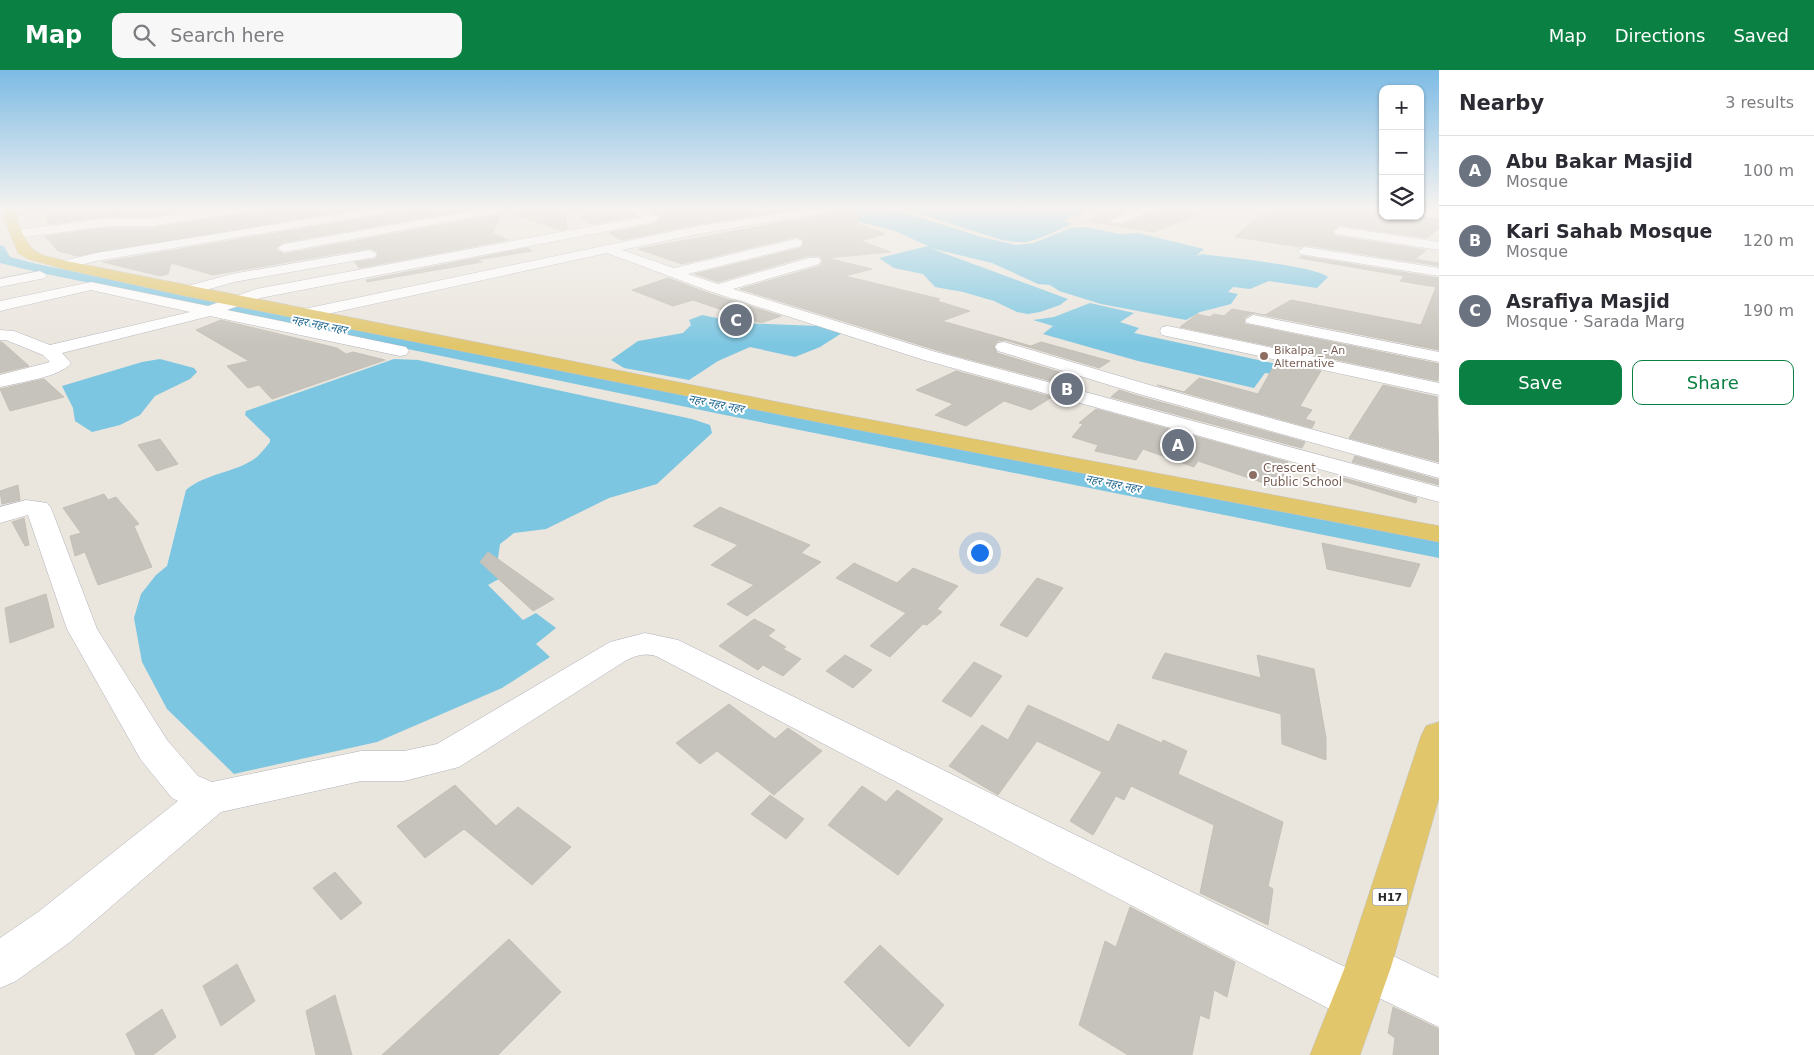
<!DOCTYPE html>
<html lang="en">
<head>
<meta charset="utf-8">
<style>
	:root { --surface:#fff; --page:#f7f7f7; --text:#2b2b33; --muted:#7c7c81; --line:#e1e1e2; --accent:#0b8043 }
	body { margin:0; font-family:"DejaVu Sans","Noto Sans Devanagari",sans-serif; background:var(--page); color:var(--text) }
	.controls { position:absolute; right:15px; top:15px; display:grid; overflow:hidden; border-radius:10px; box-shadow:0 1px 4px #0004 }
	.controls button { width:45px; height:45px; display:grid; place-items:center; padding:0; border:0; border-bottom:1px solid var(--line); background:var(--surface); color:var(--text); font:25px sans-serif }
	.you { position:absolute; left:979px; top:482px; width:18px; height:18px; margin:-12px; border:4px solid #fff; border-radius:50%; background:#1a73e8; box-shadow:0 0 0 8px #1a73e833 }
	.badge { display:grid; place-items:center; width:32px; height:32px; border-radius:50%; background:var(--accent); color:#fff; font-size:16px; font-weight:700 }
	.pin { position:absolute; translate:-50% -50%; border:2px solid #fff; box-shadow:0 1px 5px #0006 }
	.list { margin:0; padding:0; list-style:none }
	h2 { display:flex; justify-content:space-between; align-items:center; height:65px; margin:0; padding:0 20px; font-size:21px }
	h2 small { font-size:16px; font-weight:400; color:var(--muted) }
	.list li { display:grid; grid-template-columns:32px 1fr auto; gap:15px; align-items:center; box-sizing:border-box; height:70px; padding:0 20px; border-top:1px solid var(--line) }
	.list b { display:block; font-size:19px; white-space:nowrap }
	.list p { margin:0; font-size:16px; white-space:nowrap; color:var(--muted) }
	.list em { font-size:16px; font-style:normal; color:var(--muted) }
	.actions { display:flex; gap:10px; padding:15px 20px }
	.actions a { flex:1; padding:11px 0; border:1px solid var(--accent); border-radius:10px; text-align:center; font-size:18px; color:var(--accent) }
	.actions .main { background:var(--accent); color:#fff }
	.icon { flex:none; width:28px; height:28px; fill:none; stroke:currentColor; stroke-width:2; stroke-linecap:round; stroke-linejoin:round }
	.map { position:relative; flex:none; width:1439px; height:985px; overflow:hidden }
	header { display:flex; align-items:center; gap:30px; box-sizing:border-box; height:70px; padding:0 25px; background:var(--accent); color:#fff }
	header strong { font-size:24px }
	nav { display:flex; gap:28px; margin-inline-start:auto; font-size:18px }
	.search { width:350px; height:45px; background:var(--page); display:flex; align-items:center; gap:12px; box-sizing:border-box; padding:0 18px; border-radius:10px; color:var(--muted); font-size:19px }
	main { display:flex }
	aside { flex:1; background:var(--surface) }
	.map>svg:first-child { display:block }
</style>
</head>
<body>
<header>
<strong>Map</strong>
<div class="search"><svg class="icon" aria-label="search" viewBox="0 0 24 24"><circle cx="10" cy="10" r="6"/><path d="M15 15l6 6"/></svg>Search here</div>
<nav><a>Map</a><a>Directions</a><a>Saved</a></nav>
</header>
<main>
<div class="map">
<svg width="1439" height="985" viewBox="0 0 1439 985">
	<rect width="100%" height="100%" fill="#eae5dd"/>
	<g fill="#7cc6e1">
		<path d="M819 138H891L981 167 1016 175 1034 173 1070 158 1084 157 1121 164 1138 163 1204 179 1196 186 1202 184C1224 187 1316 196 1328 207L1317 218 1269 211 1250 219 1233 217 1228 222 1238 224 1231 234 1200 242 1186 250 1101 234 1059 221 1050 215 1038 214 992 193 930 178 1068 229 1060 235 1040 242 1028 244 1017 242 994 231 963 222 935 217 923 204 894 198 879 188 928 176 893 160 848 149 839 142Z"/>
		<path d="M901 138H1087L1082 141 1085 143 1064 150 1072 154 1040 168 1027 172H1015L1002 170Z"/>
		<path d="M1090 233 1134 243 1120 252 1139 258 1134 263 1295 298 1287 306 1265 303 1254 318 1138 291 1043 264 1053 256 1033 250 1054 247Z"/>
		<path d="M702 245 741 253 818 256 842 263 820 277 795 287 750 277 718 291 689 310 624 298 611 290 638 271 683 263 691 255 689 250Z"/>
		<path d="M160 289 194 298 197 302 190 309 155 326 140 345 120 355 92 362 75 351 73 338 62 316 142 292Z"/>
		<path d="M394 289 418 290 692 349 710 355 712 363 657 414 609 428 546 459 514 463 500 474 497 495 508 504 488 515 523 550 536 543 556 558 536 574 550 587 502 618 377 672 234 704 167 639 142 592 134 548 141 524 156 505 167 496 186 420C206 403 236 403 257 387 261 383 266 377 270 372V369L245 345 246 341Z"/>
	</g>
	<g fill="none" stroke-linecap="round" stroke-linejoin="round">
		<path fill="#7cc6e1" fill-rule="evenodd" d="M0 175 4 176 10 187 37 194 720 332 1439 472V488L720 344 37 202 0 193Z"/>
	</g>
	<g fill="#c6c3bc" stroke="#c5c0b7">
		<path d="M114 138H123L127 142 165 138 161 145 152 146H108L48 154 46 147Z"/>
		<path d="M261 138H365L77 186 58 181 45 166 108 158H152L246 143Z"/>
		<path d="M404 138H477L284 172 275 179 284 184 501 144 493 163 508 170 359 198 355 192 375 189 378 182 370 178 213 205 171 193 168 204 160 206 103 192 396 143Z"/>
		<path d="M513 138H565L567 159 561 160 508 142Z"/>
		<path d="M667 138H802L698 154 622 170 609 163 655 154 662 147 650 141Z"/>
		<path d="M829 138H856L858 154 885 164 861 171 891 182 827 188 872 199 845 206 940 229 937 231 970 241 942 251 1031 276 1041 272 1110 291 1099 298 1005 270 998 271 994 276 997 283 1082 309 1070 316 946 283 740 219 820 196 823 190 819 186H808L718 212 695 204 801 178 804 172 801 168 796 167 682 194 638 179 822 145 829 142Z"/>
		<path d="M1115 138H1135L1110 148 1109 151 1113 155H1122L1159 138 1211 139 1154 162 1086 151Z"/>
		<path d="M1267 138H1361L1383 141V146H1417L1439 150V158L1427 168 1340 155 1332 161 1336 166 1426 180 1416 189 1439 193V196L1305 175 1300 177 1235 167Z"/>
		<path d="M623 140 635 146 593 154 580 147Z"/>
		<path d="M527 178 532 181 477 190 482 192 367 212 366 210Z"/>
		<path d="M1302 186 1439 208V280L1253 243 1244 248 1245 254 1439 294 1438 311 1180 257 1197 244 1210 247 1214 244 1224 246 1232 239 1265 245 1291 230 1421 255 1436 217 1400 211 1404 206 1299 188Z"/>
		<path d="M668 208 711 224 781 246 761 253 693 230 673 236 632 220Z"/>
		<path d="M221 250 337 278 346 284 353 282 385 290 272 329 259 315 248 318 227 296 249 291 196 260Z"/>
		<path d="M0 272H2L29 296 0 303Z"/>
		<path d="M1276 292 1321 301 1300 336 1312 340 1305 349 1315 352 1312 358 1157 315 1184 322 1199 308 1258 324Z"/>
		<path d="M956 301 1052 327 1031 340 1004 331 966 356 935 345 953 334 916 320Z"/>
		<path d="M44 309 64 327 10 341 0 319Z"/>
		<path d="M1383 315 1437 327 1439 392 1349 368Z"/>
		<path d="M1119 320 1138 326 1305 372 1302 378 1111 327Z"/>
		<path d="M1096 339 1288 392 1279 418 1198 391 1194 397 1143 379 1136 390 1095 381 1098 375 1072 367 1083 354 1079 353Z"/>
		<path d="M160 369 178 394 157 401 138 375Z"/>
		<path d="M1355 386 1439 410V415L1352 392Z"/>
		<path d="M1344 408 1417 428 1416 433 1343 411Z"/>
		<path d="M18 415 20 430 2 434 0 421Z"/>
		<path d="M104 424 108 430 116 427 139 454 134 456 152 497 98 515 85 482 75 486 70 466 81 463 63 438Z"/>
		<path d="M720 437 810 475 801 483 821 492 747 546 727 534 754 515 711 495 738 475 693 456Z"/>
		<path d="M24 448 29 475 25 476 12 452Z"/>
		<path d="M1322 473 1420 494 1410 517 1327 499Z"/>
		<path d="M488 482 554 529 533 541 480 492Z"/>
		<path d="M854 493 897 513 913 498 958 516 937 539 942 542 927 555 923 554 890 587 870 576 906 543 836 508Z"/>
		<path d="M1037 508 1063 518 1027 567 1000 555Z"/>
		<path d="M46 524 54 557 10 573 5 538Z"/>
		<path d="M754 549 775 560 768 566 786 577 783 579 801 589 783 606 763 595 758 600 719 576Z"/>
		<path d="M1165 583 1261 608 1257 585 1314 599 1326 668V690L1282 674 1281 644 1152 608Z"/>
		<path d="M845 585 872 600 853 618 826 601Z"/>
		<path d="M974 592 1002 606 971 647 942 631Z"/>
		<path d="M729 634 775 669 788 658 822 681 774 725 717 681 700 694 676 673Z"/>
		<path d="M1028 635 1109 672 1118 654 1162 673 1163 670 1187 681 1178 704 1283 752 1268 816 1273 819 1268 855 1200 823 1214 755 1131 716 1124 730 1116 726 1093 765 1070 751 1102 702 1037 671 998 725 949 696 982 655 1008 670Z"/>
		<path d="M455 715 496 756 518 737 571 777 532 815 464 759 425 788 397 756Z"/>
		<path d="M862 716 886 732 897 720 943 749 898 805 828 755Z"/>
		<path d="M770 725 804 749 786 769 751 744Z"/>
		<path d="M335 802 362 833 341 850 313 818Z"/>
		<path d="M1130 837 1235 892 1227 927 1214 920 1209 949 1200 945 1192 985H1128L1079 955 1105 871 1116 877Z"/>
		<path d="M509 869 561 922 498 985H382Z"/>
		<path d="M880 875 944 935 909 977 844 912Z"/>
		<path d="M237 894 255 931 221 956 203 916Z"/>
		<path d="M335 925 352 985H316L306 941Z"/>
		<path d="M1393 937 1439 959V985H1393L1395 968 1388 963Z"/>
		<path d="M162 939 176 967 153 985H136L126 964Z"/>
	</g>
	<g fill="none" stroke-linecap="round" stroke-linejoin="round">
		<defs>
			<g id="minor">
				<path d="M6 138H31L29 140 6 142Z"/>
				<path d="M224 138H252L246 141 152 156H108L18 168 12 164 18 160 108 148H152Z"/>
				<path d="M376 138H402L396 141 96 191 64 199 57 195 59 192 96 183Z"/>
				<path d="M487 138H511L505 141 284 182 277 178 284 174Z"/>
				<path d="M622 138H638L660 148 654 152 260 228 227 240 406 277 409 281 406 285 400 286 210 246 62 283 71 293C61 307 17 313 0 317V305L50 292 43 285 6 270H0V260L14 261 50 275 190 242 91 220 0 241V231L91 212 208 236 256 219 641 147Z"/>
				<path d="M814 138H826L828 140 822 143 698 164 622 180 674 198 796 169 801 170 802 173 801 176 688 204 718 214 809 188H819L821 191 819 194 733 219 936 282 1439 417V432L924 290 712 222 607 183 304 249 296 244 304 239 698 156Z"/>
				<path d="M1140 138H1157L1121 153H1113L1111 150Z"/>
				<path d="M1420 140 1439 142V148L1419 146Z"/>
				<path d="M1340 157 1439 172V180L1336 164 1334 161Z"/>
				<path d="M1305 177 1439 198V206L1300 184 1298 181Z"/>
				<path d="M370 180 377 184 375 187 234 212 185 226 177 221 180 218 232 204Z"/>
				<path d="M40 201 47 205 45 208 0 217V209Z"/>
				<path d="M1253 245 1439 282V292L1247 253 1245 250Z"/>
				<path d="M1168 256 1439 313V325L1162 265 1160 261 1162 257Z"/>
				<path d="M1004 272 1153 316 1439 394V408L1139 324 998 281 995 277 998 273Z"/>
				<path d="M26 430 47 433 51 438 97 559 167 670 198 706 212 712 361 681H404L437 674 610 572 645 563 678 570 1345 897 1352 881 1368 874 1439 908V957L1379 928 1373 944 1356 951 1339 944 656 586C644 583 636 585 625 591L459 697 404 711H361L221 742 70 872 16 911 0 918V868L38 842 178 731 172 728 141 690 67 559 28 445 0 453V437Z"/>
			</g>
			<g id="major">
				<path d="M5 138H17C16 149 18 155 23 164 33 187 44 185 66 191L818 340 1439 456V472L818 352 185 226 64 199 28 189 18 183 4 149Z"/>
				<path d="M1439 652V728L1391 897 1360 985H1310L1345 897 1421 666 1426 656Z"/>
			</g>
		</defs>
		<use href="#minor" stroke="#b1b3bc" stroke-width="1"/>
		<use href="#major" stroke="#c3c3c3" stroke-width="1"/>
		<use href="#minor" fill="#fff" fill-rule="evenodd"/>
		<use href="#major" fill="#e1c66c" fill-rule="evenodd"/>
	</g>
	<linearGradient id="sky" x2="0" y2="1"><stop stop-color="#7dbbe5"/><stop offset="0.5" stop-color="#f6f3f0"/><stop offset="1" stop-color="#f6f3f0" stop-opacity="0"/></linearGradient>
	<rect width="1439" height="276" fill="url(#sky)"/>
	<g fill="#8d6e63" stroke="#fff" stroke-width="2">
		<circle cx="1264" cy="286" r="5"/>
		<circle cx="1253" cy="405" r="5"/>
	</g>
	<g text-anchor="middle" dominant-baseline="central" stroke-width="4" stroke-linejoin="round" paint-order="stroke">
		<g font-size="11" font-style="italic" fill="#1c658c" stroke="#fff">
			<text transform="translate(319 255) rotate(11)">नहर नहर नहर</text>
			<text transform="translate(716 334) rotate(11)">नहर नहर नहर</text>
			<text transform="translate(1113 414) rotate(11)">नहर नहर नहर</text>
		</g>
		<g font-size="11" fill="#785e54" stroke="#fff" text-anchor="start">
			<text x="1274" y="280">Bikalpa _- An<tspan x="1274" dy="13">Alternative</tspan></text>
		</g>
		<rect fill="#fff" stroke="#6a6a6a" stroke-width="1" x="1372.5" y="818.5" width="35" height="17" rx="4"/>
		<g font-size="11" font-weight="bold" fill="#2a2a2a">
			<text x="1390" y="827">H17</text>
		</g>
		<g font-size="12" fill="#785e54" stroke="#fff" text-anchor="start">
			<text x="1263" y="398">Crescent<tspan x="1263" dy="14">Public School</tspan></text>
		</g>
	</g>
</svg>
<div class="controls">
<button>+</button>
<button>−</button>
<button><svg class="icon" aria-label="layers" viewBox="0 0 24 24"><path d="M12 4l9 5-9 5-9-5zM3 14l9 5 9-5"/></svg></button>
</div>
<div class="you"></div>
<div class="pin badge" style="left:1178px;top:375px;background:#6b7280">A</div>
<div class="pin badge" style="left:1067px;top:319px;background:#6b7280">B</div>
<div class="pin badge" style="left:736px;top:250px;background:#6b7280">C</div>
</div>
<aside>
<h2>Nearby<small>3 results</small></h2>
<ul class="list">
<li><span class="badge" style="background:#6b7280">A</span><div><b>Abu Bakar Masjid</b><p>Mosque</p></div><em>100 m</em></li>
<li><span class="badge" style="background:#6b7280">B</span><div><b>Kari Sahab Mosque</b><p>Mosque</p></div><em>120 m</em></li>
<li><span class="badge" style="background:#6b7280">C</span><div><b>Asrafiya Masjid</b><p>Mosque · Sarada Marg</p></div><em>190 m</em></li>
</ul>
<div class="actions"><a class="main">Save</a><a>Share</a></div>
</aside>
</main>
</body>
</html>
